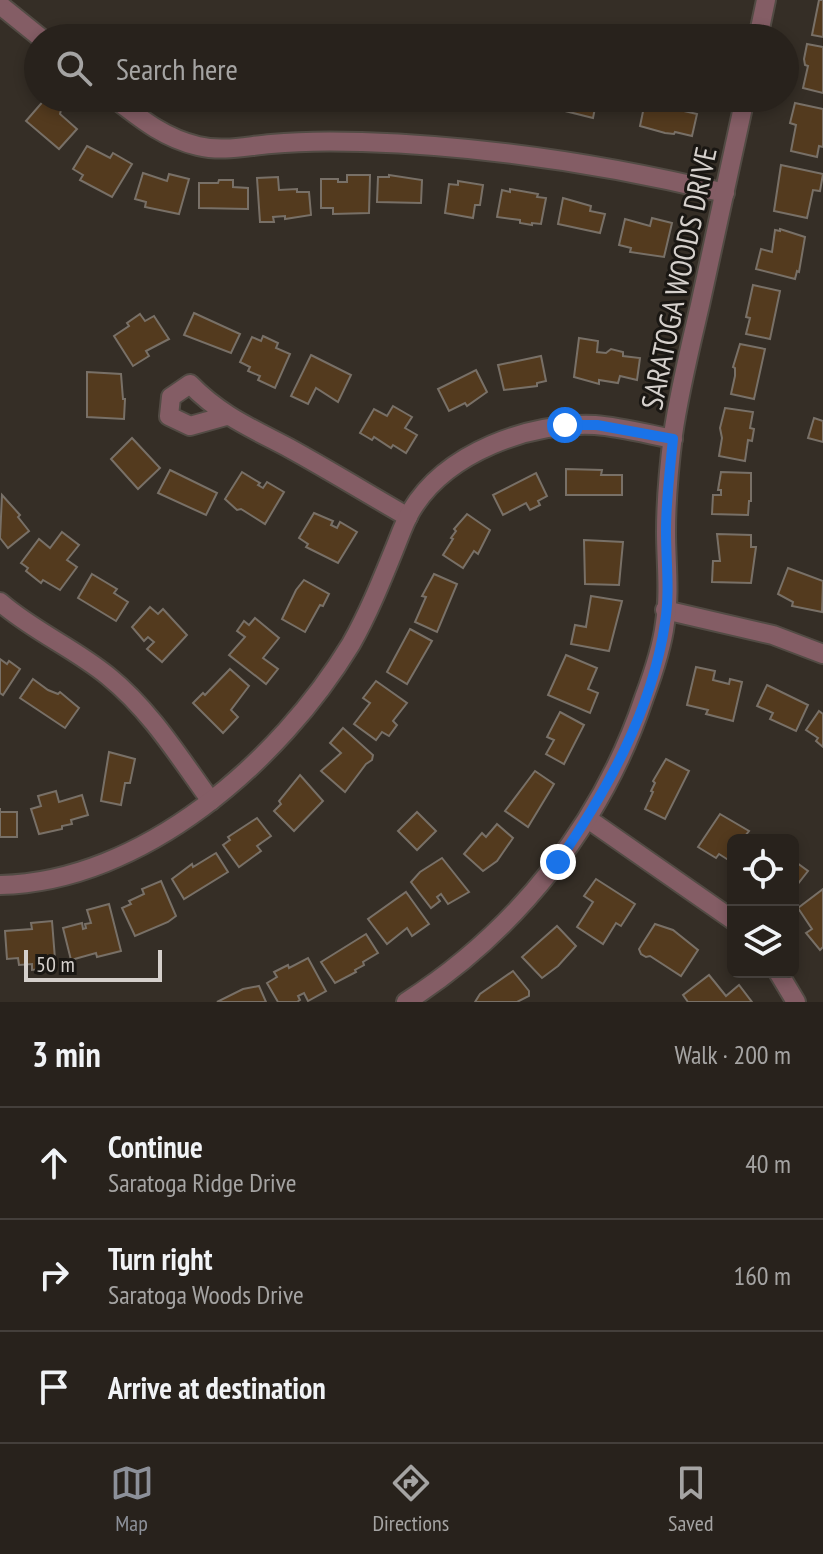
<!DOCTYPE html>
<html lang="en">
<head>
<meta charset="utf-8">
<style>
	:root { --surface:#28221c; --page:#302a25; --text:#f1f3f6; --muted:#a5a4a3; --line:#443f3b; --accent:#8c9099 }
	body { margin:0; font-family:"PT Sans Narrow",sans-serif; background:var(--page); color:var(--text) }
	.controls { position:absolute; right:24px; bottom:24px; display:grid; overflow:hidden; border-radius:12px; box-shadow:0 4px 12px #0003 }
	.controls button { width:72px; height:72px; display:grid; place-items:center; padding:0; border:0; border-bottom:2px solid var(--line); background:var(--surface); color:var(--text); font:40px sans-serif }
	.scale { position:absolute; left:24px; bottom:20px; width:138px; box-sizing:border-box; padding-left:8px; border:4px solid #d5d0cc; border-top:0; font-size:22px; line-height:28px; white-space:nowrap; color:#d5d0cc; -webkit-text-stroke:6px #1a1713; paint-order:stroke }
	.stop { position:absolute; width:24px; height:24px; margin:-18px; border:6px solid #1a73e8; border-radius:50%; background:#fff }
	.stop.end { background:#1a73e8; border-color:#fff; box-shadow:0 2px 8px #0008 }
	.list { margin:0; padding:0; list-style:none }
	h2 { display:flex; justify-content:space-between; align-items:center; height:104px; margin:0; padding:0 32px; font-size:34px }
	h2 small { font-size:26px; font-weight:400; color:var(--muted) }
	.list li { display:grid; grid-template-columns:52px 1fr auto; gap:24px; align-items:center; box-sizing:border-box; height:112px; padding:0 32px; border-top:2px solid var(--line) }
	.list b { display:block; font-size:30px; white-space:nowrap }
	.list p { margin:0; font-size:26px; white-space:nowrap; color:var(--muted) }
	.list em { font-size:26px; font-style:normal; color:var(--muted) }
	.icon { flex:none; width:44px; height:44px; fill:none; stroke:currentColor; stroke-width:2; stroke-linecap:round; stroke-linejoin:round }
	.map { position:relative; flex:none; width:823px; height:1002px; overflow:hidden }
	.search { position:absolute; background:var(--surface); box-shadow:0 4px 12px #0003; left:24px; right:24px; top:24px; height:88px; display:flex; align-items:center; gap:20px; box-sizing:border-box; padding:0 28px; border-radius:44px; color:var(--muted); font-size:30px }
	.sheet { height:440px; background:var(--surface) }
	nav { display:flex; justify-content:space-around; align-items:center; box-sizing:border-box; height:112px; border-top:2px solid var(--line); background:var(--surface); font-size:22px; color:var(--muted) }
	nav a { display:grid; justify-items:center; gap:4px }
	nav .on { color:var(--accent) }
	.map>svg:first-child { display:block }
</style>
</head>
<body>
<div class="map">
<svg width="823" height="1002" viewBox="0 0 823 1002">
	<rect width="100%" height="100%" fill="#352e26"/>
	<g fill="#533a1e" stroke="#787067" stroke-width="2">
		<path d="M819 0H823V37L812 35Z"/>
		<path d="M675 26 715 34 714 38H672Z"/>
		<path d="M807 44 823 47V93L803 88 808 66 805 65 804 59Z"/>
		<path d="M560 98H597L593 118 557 109Z"/>
		<path d="M45 99 61 110 60 114 77 129 59 149 26 121Z"/>
		<path d="M645 102 697 114 692 136 675 132 674 134 665 133 640 126Z"/>
		<path d="M795 103 823 109V147L819 146 817 157 791 151 796 125 790 123Z"/>
		<path d="M87 146 110 158 113 153 132 164 112 197 80 180 83 175 73 169Z"/>
		<path d="M781 165 823 174 820 191 813 190 807 218 774 211Z"/>
		<path d="M143 173 167 181 169 174 189 179 179 214 145 207 146 202 135 199Z"/>
		<path d="M347 175H370L369 213 333 214V208H321V179H338V182H347Z"/>
		<path d="M389 175 422 180 421 203 377 202 378 177H389Z"/>
		<path d="M278 177 279 190 297 189V192H309L311 215 285 219V216L273 217 274 222H260L257 178Z"/>
		<path d="M219 180H233V187L248 188V209L199 208V183H218Z"/>
		<path d="M458 181 483 185 480 205H475L473 218 445 213 449 184 458 185Z"/>
		<path d="M510 189 538 194 537 197 546 198 541 224 532 223V225L520 223V220L497 217 502 190 510 192Z"/>
		<path d="M563 198 591 206 590 211 605 214 600 233 558 224Z"/>
		<path d="M652 218 672 223 664 257 630 252 631 248 619 245 625 219 650 226Z"/>
		<path d="M780 229 805 237 799 272 797 271 795 279 756 269 761 249 772 252 775 230 780 231Z"/>
		<path d="M753 285 780 291 770 339 746 334 750 318 746 317Z"/>
		<path d="M194 313 240 334 231 353 184 335Z"/>
		<path d="M140 314 145 321 154 316 169 339 146 351 149 356 133 366 114 336 129 326 127 323Z"/>
		<path d="M263 336 278 343 276 348 290 354 275 388 258 380 260 376 248 371 250 367 240 362 252 337 261 341Z"/>
		<path d="M579 338 598 341 597 352 606 353 611 349 623 352V356L640 358 637 380 620 376 618 383 599 380V384L574 377Z"/>
		<path d="M740 344 765 349 754 399 731 394 735 376V368L733 367Z"/>
		<path d="M311 355 351 375 338 402 316 388 308 404 291 396Z"/>
		<path d="M541 356 546 381 537 383V386L504 390 498 365Z"/>
		<path d="M476 370 487 392 467 406 465 403 449 411 438 389Z"/>
		<path d="M87 372 121 374 123 399H125L124 419 87 417Z"/>
		<path d="M393 406 412 417 405 428 417 435 406 453 393 445 391 448 374 437 372 440 360 433 374 409 387 416Z"/>
		<path d="M725 408 753 412 750 428 754 429 752 441 748 440 745 461 719 456 722 438 720 428Z"/>
		<path d="M814 418 823 421V442L808 438Z"/>
		<path d="M132 438 160 468 138 489 111 459Z"/>
		<path d="M566 469 602 470 601 475H622V495H566Z"/>
		<path d="M170 470 217 493 206 515 158 493Z"/>
		<path d="M242 472 260 483 258 485 263 488 267 482 284 492 265 524 241 509 237 510 225 499Z"/>
		<path d="M721 472 751 473V501H749L748 515 712 514 713 495H721V490H718Z"/>
		<path d="M536 473 547 496 538 501 540 505 530 510 526 503 503 515 493 495Z"/>
		<path d="M2 495 20 515 18 517 29 531 8 548 0 538Z"/>
		<path d="M314 513 333 521 331 525 337 528 340 522 357 532 338 563 306 547 308 544 299 538Z"/>
		<path d="M467 514 490 530 478 554 474 551 463 568 443 555 453 539 451 538 456 531 454 529Z"/>
		<path d="M62 532 79 545 67 560 77 567 60 590 43 580 41 583 26 571 28 568 21 563 39 539 50 548Z"/>
		<path d="M717 534 751 535V547H756L751 583 712 582 713 561H720Z"/>
		<path d="M584 540 623 542 619 585 585 584Z"/>
		<path d="M788 568 823 581 822 612 792 606 793 602 778 594Z"/>
		<path d="M92 574 117 589 114 593 128 602 116 621 78 598Z"/>
		<path d="M434 574 457 584 437 632 415 622 426 597 422 596Z"/>
		<path d="M304 580 329 594 323 606 320 605 305 632 282 619 296 590Z"/>
		<path d="M591 596 622 601 609 651 571 644 575 625 586 627Z"/>
		<path d="M150 607 158 614 163 609 187 635 162 662 147 649 154 642 148 637 144 641 132 627Z"/>
		<path d="M255 618 279 638 263 658 278 669 266 684 229 655 245 637 237 631 244 621 249 625Z"/>
		<path d="M410 629 432 641 407 684 387 672Z"/>
		<path d="M566 655 597 668 588 689 598 693 590 713 548 695Z"/>
		<path d="M0 659 7 664 9 661 20 669 3 695 0 693Z"/>
		<path d="M696 667 715 671 713 680 729 684 730 679 742 682 733 721 706 714 708 710 687 705Z"/>
		<path d="M230 669 249 686 231 710 238 717 223 733 193 703 203 693 205 695Z"/>
		<path d="M33 679 48 690 58 694 60 692 79 708 65 728 20 698Z"/>
		<path d="M376 681 407 703 393 721 397 725 389 736 382 732 376 740 354 724 370 703 363 698Z"/>
		<path d="M767 685 808 705 796 731 770 719 773 713 757 706Z"/>
		<path d="M819 711 823 714V747L816 741 818 738 806 730Z"/>
		<path d="M560 712 584 725 564 764 546 754 554 740 547 737Z"/>
		<path d="M343 728 373 755 372 760 366 764 345 792 321 771 341 753 330 743Z"/>
		<path d="M109 752 135 759 130 783H125L121 805 101 801Z"/>
		<path d="M666 759 689 771 665 819 645 809 653 792 651 791 655 783 653 781Z"/>
		<path d="M535 771 554 784 528 827 505 811Z"/>
		<path d="M300 775 323 801 294 831 274 811 281 804 279 801Z"/>
		<path d="M56 791 59 802 82 795 88 815 71 820 72 824 62 826V829L39 834 31 809 41 806 38 796Z"/>
		<path d="M0 808V812H17V837H0Z"/>
		<path d="M417 812 436 831 417 850 398 831Z"/>
		<path d="M720 814 749 831 745 836 751 840H733V860L730 861 719 854 716 858 698 847Z"/>
		<path d="M257 818 271 836 257 846 261 851 239 867 223 845 230 840 228 837Z"/>
		<path d="M497 824 513 838 497 861 483 871 464 854 482 833 486 837Z"/>
		<path d="M216 853 228 872 184 899 172 879 192 864 193 867Z"/>
		<path d="M442 858 469 892 448 904 441 894 437 897 440 901 431 908 411 882 420 872Z"/>
		<path d="M793 860 808 871 793 890Z"/>
		<path d="M596 879 635 904 621 926 616 923 603 944 577 927 593 902 584 896Z"/>
		<path d="M161 881 176 916 168 922 135 936 122 908 131 904 129 901 144 894 142 889Z"/>
		<path d="M823 889V947L820 950 806 933 812 929 798 908Z"/>
		<path d="M406 892 429 924 412 936 407 928 387 944 368 919Z"/>
		<path d="M109 904 121 951 97 957 96 953 71 960 63 928 82 923 83 929 86 928 85 924 91 923 87 910Z"/>
		<path d="M52 921 55 959H50V968L32 970V964L19 965 18 958 7 959 5 931 32 929 31 923Z"/>
		<path d="M655 924 673 930 698 950 681 976 650 956 646 957 641 954 639 949Z"/>
		<path d="M557 926 576 946 558 966 542 978 522 957Z"/>
		<path d="M366 934 378 953 363 962 364 965 355 970 356 972 335 983 321 962Z"/>
		<path d="M308 958 326 991 308 1001 304 993 298 996 300 1000 297 1002H278L267 983 277 977 274 972 288 965 289 968Z"/>
		<path d="M513 971 529 991V996L517 1002H475L480 994Z"/>
		<path d="M709 975 726 996 739 985 752 1002H688L683 995Z"/>
		<path d="M259 986 266 1002H217L243 989Z"/>
	</g>
	<g fill="none" stroke-linecap="round" stroke-linejoin="round">
		<defs>
			<g id="minor">
				<path d="M0 5 41 38"/>
				<path d="M758 38 766 0"/>
				<path d="M114 98C141 119 164 138 198 146 223 152 246 146 271 144 301 141 332 141 362 142 485 146 605 164 725 193"/>
				<path d="M226 416 190 426 169 416 171 397 190 384C220 415 251 428 289 448 329 470 368 494 408 517"/>
				<path d="M0 602C33 631 74 648 108 676 151 711 179 757 211 801"/>
				<path d="M665 610 773 635 823 654"/>
				<path d="M588 819 733 920"/>
				<path d="M0 885C143 882 280 761 351 644 368 614 381 582 394 550 399 538 404 523 411 511 446 452 530 422 595 425 621 427 647 434 673 439"/>
				<path d="M778 972 796 1002"/>
				<path d="M406 1002C517 931 602 823 644 698 653 674 662 648 665 623 670 593 666 562 666 532 666 500 669 467 673 435 679 392 690 348 700 305 715 236 730 167 745 98"/>
			</g>
		</defs>
		<use href="#minor" stroke="#524b44" stroke-width="22"/>
		<use href="#minor" stroke="#845d65" stroke-width="18"/>
	</g>
	<g fill="none" stroke-linecap="round" stroke-linejoin="round">
		<path stroke="#1a73e8" stroke-width="10" d="M558 862C607 791 652 710 665 623 670 592 666 561 666 531 666 500 670 469 673 439L597 425H565"/>
	</g>
	<g text-anchor="middle" dominant-baseline="central" stroke-width="6" stroke-linejoin="round" paint-order="stroke">
		<g font-size="30" fill="#d5d0cc" stroke="#1a1713">
			<text transform="translate(678 278) rotate(-78)">SARATOGA WOODS DRIVE</text>
		</g>
	</g>
</svg>
<div class="controls">
<button><svg class="icon" aria-label="locate" viewBox="0 0 24 24"><circle cx="12" cy="12" r="6"/><path d="M12 2v4M12 18v4M2 12h4M18 12h4"/></svg></button>
<button><svg class="icon" aria-label="layers" viewBox="0 0 24 24"><path d="M12 4l9 5-9 5-9-5zM3 14l9 5 9-5"/></svg></button>
</div>
<div class="scale">50 m</div>
<div class="stop" style="left:565px;top:425px"></div>
<div class="stop end" style="left:558px;top:862px"></div>
<div class="search"><svg class="icon" aria-label="search" viewBox="0 0 24 24"><circle cx="10" cy="10" r="6"/><path d="M15 15l6 6"/></svg>Search here</div>
</div>
<section class="sheet">
<h2>3 min<small>Walk · 200 m</small></h2>
<ul class="list">
<li><svg class="icon" aria-label="ahead" viewBox="0 0 24 24"><path d="M12 20V5M6 11l6-6 6 6"/></svg><div><b>Continue</b><p>Saratoga Ridge Drive</p></div><em>40 m</em></li>
<li><svg class="icon" aria-label="right" viewBox="0 0 24 24"><path d="M7 20v-9h11M14 6l5 5-5 5"/></svg><div><b>Turn right</b><p>Saratoga Woods Drive</p></div><em>160 m</em></li>
<li><svg class="icon" aria-label="arrive" viewBox="0 0 24 24"><path d="M6 21V4h12l-3 4 3 4H6"/></svg><div><b>Arrive at destination</b></div></li>
</ul>
</section>
<nav>
<a class="on"><svg class="icon" aria-label="map" viewBox="0 0 24 24"><path d="M3 6l6-2 6 2 6-2v14l-6 2-6-2-6 2zM9 4v14M15 6v14"/></svg>Map</a>
<a><svg class="icon" aria-label="directions" viewBox="0 0 24 24"><path d="M12 3l9 9-9 9-9-9zM9 14v-3h6M13 9l2 2-2 2"/></svg>Directions</a>
<a><svg class="icon" aria-label="saved" viewBox="0 0 24 24"><path d="M7 4h10v16l-5-4-5 4z"/></svg>Saved</a>
</nav>
</body>
</html>
